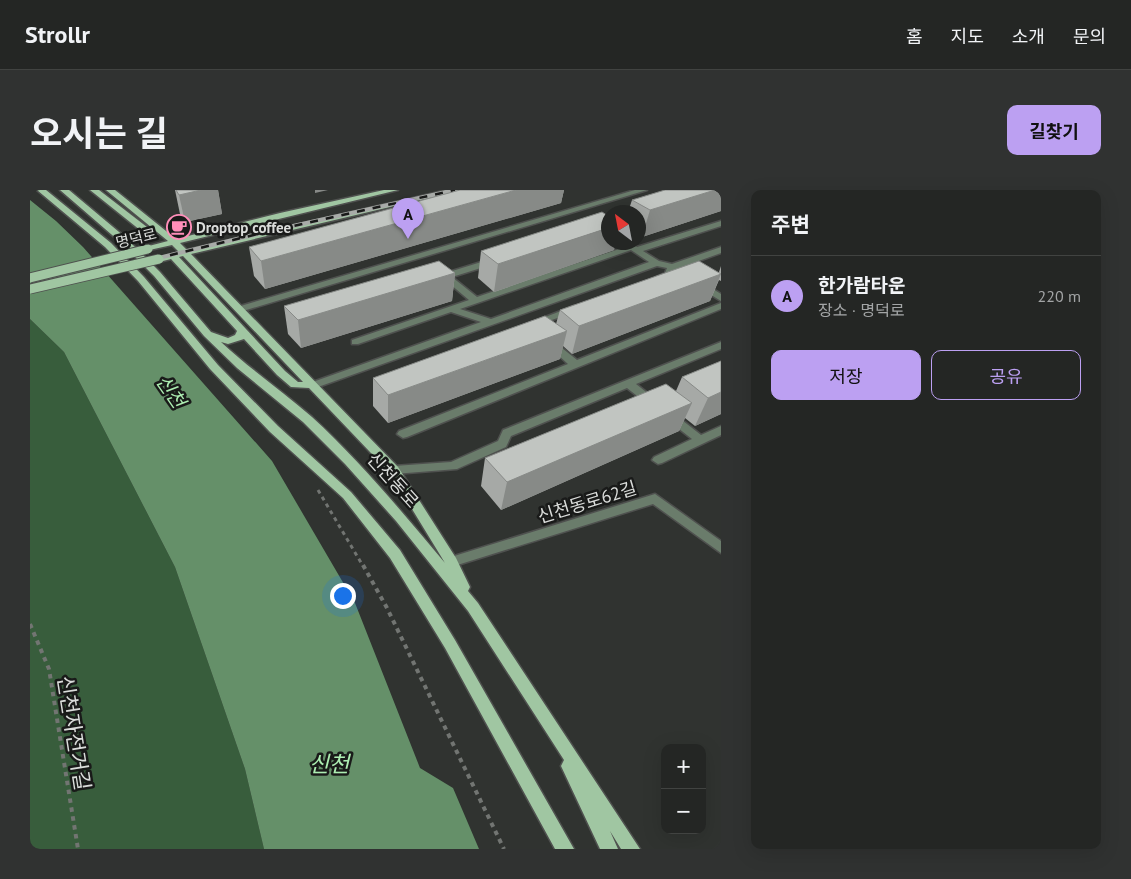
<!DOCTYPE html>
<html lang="ko">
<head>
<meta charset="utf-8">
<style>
	:root { --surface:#242624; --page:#303231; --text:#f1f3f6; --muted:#a3a5a6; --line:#414341; --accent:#bca0f2 }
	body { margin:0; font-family:"PT Sans","Noto Sans KR",sans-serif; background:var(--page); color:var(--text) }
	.controls { position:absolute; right:15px; bottom:15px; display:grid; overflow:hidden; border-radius:10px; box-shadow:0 5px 20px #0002 }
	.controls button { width:45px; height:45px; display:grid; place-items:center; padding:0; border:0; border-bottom:1px solid var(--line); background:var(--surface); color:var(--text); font:25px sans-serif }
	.compass { position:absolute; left:571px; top:15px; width:45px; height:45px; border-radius:50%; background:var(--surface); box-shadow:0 5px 20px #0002; rotate:328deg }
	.you { position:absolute; left:312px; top:405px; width:18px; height:18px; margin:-12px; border:4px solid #fff; border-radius:50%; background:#1a73e8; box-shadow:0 0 0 8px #1a73e833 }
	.badge { display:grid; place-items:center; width:32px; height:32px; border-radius:50%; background:var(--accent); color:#111; font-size:16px; font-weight:700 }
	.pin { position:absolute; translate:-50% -41px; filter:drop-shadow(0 1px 2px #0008) }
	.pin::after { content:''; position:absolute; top:26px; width:18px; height:15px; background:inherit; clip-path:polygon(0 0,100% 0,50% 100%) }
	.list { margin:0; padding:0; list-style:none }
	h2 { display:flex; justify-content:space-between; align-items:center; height:65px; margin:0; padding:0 20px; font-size:21px }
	h2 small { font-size:16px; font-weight:400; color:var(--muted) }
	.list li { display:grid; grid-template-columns:32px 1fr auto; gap:15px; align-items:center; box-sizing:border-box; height:80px; padding:0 20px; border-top:1px solid var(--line) }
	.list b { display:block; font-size:19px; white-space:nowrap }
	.list p { margin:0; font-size:16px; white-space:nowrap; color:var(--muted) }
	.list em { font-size:16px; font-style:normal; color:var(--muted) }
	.actions { display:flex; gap:10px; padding:15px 20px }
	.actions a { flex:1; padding:11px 0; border:1px solid var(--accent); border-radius:10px; text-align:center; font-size:18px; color:var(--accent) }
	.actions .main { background:var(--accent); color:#111 }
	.map { position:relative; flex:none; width:691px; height:659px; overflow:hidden; border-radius:10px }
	header { display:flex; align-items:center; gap:30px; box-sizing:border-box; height:70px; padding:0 25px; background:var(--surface); border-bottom:1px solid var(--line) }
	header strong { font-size:24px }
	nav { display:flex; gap:28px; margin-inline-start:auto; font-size:18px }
	.intro { display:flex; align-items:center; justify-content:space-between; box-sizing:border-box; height:120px; padding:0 30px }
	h1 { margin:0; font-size:35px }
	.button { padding:12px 22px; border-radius:10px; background:var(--accent); color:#111; font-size:18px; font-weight:700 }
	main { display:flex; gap:30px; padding:0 30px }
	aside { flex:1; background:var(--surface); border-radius:10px; box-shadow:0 5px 20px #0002 }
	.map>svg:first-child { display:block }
</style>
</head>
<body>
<header>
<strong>Strollr</strong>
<nav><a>홈</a><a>지도</a><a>소개</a><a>문의</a></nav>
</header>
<div class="intro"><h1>오시는 길</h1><a class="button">길찾기</a></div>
<main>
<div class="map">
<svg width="691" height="659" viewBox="0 0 691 659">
	<rect width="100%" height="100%" fill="#303330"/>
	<path fill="#385d3c" d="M0 129 34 162 145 377 215 579 234 659H0Z"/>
	<path fill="#659069" d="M0 10 26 31 53 57 242 271 325 413 390 578 423 598 449 659H234L215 579 145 377 34 162 0 129Z"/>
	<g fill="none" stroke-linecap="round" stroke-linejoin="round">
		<defs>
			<g id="minor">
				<path d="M605 0H617L213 121H207L205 119 207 117Z"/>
				<path d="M691 31V36L613 61 629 71 642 74 691 57V63L649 78 691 104V111L644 82 642 87 629 92 626 91V87L635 83 637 78 627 76 288 197 284 198 279 195 280 193 451 132 421 122 328 154H322V150L439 110 414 89 406 90V86L461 69H467V73L422 87 447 107 595 57 591 52H600L607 57ZM601 60 619 72 461 129 430 119Z"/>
				<path d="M691 113V119L377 247 373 248 367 244 369 241 538 174 516 154V150H522L547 170Z"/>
				<path d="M544 116 549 119 547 121 505 136H499L497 134Z"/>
				<path d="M691 152V159L606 194 671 245 691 236V245L632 273 628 274 622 270 624 267 662 249 597 198 481 246 476 257 427 279 364 284 358 280 364 276 421 272 468 251 473 240Z"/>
				<path d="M625 304 691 351V363L623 314 421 377 416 376 414 372 416 368 421 367Z"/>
			</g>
			<g id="major">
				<path d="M7 0H16L81 53 114 87 188 175 248 236 321 302 370 360 425 450 544 659H525L415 458 360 368 313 308 240 242 180 179 108 91 75 57Z"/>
				<path d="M30 0H39L95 47 130 82 181 142 198 148 205 145 207 141 141 69 129 72 125 69 149 62 142 55 115 61V57L138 51 76 0H85L146 49 250 23 354 0H368L150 53 157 60 418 0H432L161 64 368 277 426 368 440 397 438 401 448 413 610 659H591L580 641 588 659H570L531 576 534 570 438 421 366 331 315 274 273 232 207 178 174 146 124 86 89 51ZM153 66 273 192H268L255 181 149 67ZM214 149 247 185 261 197 279 198 360 283 415 373C373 323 330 271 282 227 252 201 220 179 191 152L198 154Z"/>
				<path d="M60 0H69L126 44V48H120Z"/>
			</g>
		</defs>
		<use href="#minor" stroke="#4f514f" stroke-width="3"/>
		<use href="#major" stroke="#4f514f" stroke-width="3"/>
		<path stroke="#727572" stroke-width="3" stroke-dasharray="4 4" stroke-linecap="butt" d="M288 300 333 376"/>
		<g stroke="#727572" stroke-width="4" stroke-dasharray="4.5 4.5" stroke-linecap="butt">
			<path d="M333 375 357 418 474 659"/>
			<path d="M0 434 19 479 48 659"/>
		</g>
		<use href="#minor" fill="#6a7c6b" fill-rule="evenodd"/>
		<use href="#major" fill="#a0c6a2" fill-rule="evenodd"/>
		<defs>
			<path id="rail" d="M0 99 236 42 425 0"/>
		</defs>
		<use href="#rail" stroke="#a8aba8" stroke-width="4"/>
		<use href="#rail" stroke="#191a19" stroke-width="2.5" stroke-dasharray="8" stroke-linecap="butt"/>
		<defs>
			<g id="major-bridge">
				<path d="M0 88 118 59"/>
				<path d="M0 99 129 69"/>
			</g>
		</defs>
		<use href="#major-bridge" stroke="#4f514f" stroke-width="11" stroke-linecap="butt"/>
		<use href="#major-bridge" stroke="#a0c6a2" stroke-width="9"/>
	</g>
	<g fill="#a6a9a6">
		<path d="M145 0H188L192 24 155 32 150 24Z"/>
		<path d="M430 0H534L531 13 235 99 224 86 219 57Z"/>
		<path d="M691 0V21L612 47 608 45V22H598L602 10Z"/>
		<path d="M584 60 464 102 448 88 451 61Z"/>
		<path d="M691 76V91L689 90 680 111 542 164 533 156 530 169 358 233 343 216V188L526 134 530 120 689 82Z"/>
		<path d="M425 83 422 111 271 158 258 144 254 116Z"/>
		<path d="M691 171V224L665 236 655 228 649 241 471 320 451 296 455 268 646 201 652 187Z"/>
	</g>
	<g fill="#878a87">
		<path d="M171 0H188L192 24 155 32 149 5Z"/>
		<path d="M285 0H298L285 3Z"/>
		<path d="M486 0H534L531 13 235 99 231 71Z"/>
		<path d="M685 0H691V21L612 47 620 20Z"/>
		<path d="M578 38V52H587L584 60 464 102 468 74Z"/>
		<path d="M425 83 422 111 271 158 268 130Z"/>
		<path d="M691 84 680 111 542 164 549 136Z"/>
		<path d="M537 141 530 169 358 233V205Z"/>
		<path d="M691 202V224L665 236 678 208Z"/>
		<path d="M662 213 649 241 471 320 477 292Z"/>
	</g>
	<g fill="#c1c5c1" stroke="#878a87">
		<path d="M146 0H171L149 5Z"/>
		<path d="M430 0H486L231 71 219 57Z"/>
		<path d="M635 0H685L620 20 602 10Z"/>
		<path d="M572 22 578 26V38L468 74 451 61Z"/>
		<path d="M409 71 425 83 268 130 254 116Z"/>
		<path d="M669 71 691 84 549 136 530 120Z"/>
		<path d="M515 126 537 141 358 205 343 188Z"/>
		<path d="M691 171V202L678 208 652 187Z"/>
		<path d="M636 194 662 213 477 292 455 268Z"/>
	</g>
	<defs>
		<symbol id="cafe-ring" viewBox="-11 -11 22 22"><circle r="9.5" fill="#191a19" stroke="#ff8eb9" stroke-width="1.5"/><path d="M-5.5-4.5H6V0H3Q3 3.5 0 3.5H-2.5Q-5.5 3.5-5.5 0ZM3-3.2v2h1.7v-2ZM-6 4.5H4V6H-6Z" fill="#ff8eb9"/></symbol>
	</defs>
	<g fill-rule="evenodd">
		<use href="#cafe-ring" x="135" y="23" width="28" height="28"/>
	</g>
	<g text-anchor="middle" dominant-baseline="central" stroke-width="5" stroke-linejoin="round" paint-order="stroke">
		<g font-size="15" font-weight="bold" fill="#dadcda" stroke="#191a19" text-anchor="start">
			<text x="166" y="37">Droptop coffee</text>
		</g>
		<g font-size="15" fill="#dadcda" stroke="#191a19">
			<text transform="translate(106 48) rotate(-14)">명덕로</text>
		</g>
		<g font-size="18" fill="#dadcda" stroke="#191a19">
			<text transform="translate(363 290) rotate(48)">신천동로</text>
			<text transform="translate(557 312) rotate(-17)">신천동로62길</text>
		</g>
		<g font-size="19" font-style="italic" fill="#adeeb2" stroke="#191a19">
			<text transform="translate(141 201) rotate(55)">신천</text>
		</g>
		<g font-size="21" fill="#dadcda" stroke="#191a19">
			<text transform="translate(44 543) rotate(81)">신천자전거길</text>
		</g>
		<g font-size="22" font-style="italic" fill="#adeeb2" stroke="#191a19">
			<text x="299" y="574">신천</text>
		</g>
	</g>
</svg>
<div class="controls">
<button>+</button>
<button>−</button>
</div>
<svg class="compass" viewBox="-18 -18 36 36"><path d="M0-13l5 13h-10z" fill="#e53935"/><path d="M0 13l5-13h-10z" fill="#a3a5a6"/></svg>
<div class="you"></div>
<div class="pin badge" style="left:378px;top:49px">A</div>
</div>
<aside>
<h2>주변<small></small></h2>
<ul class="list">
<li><span class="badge">A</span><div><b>한가람타운</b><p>장소 · 명덕로</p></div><em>220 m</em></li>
</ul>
<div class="actions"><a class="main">저장</a><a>공유</a></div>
</aside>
</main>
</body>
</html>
